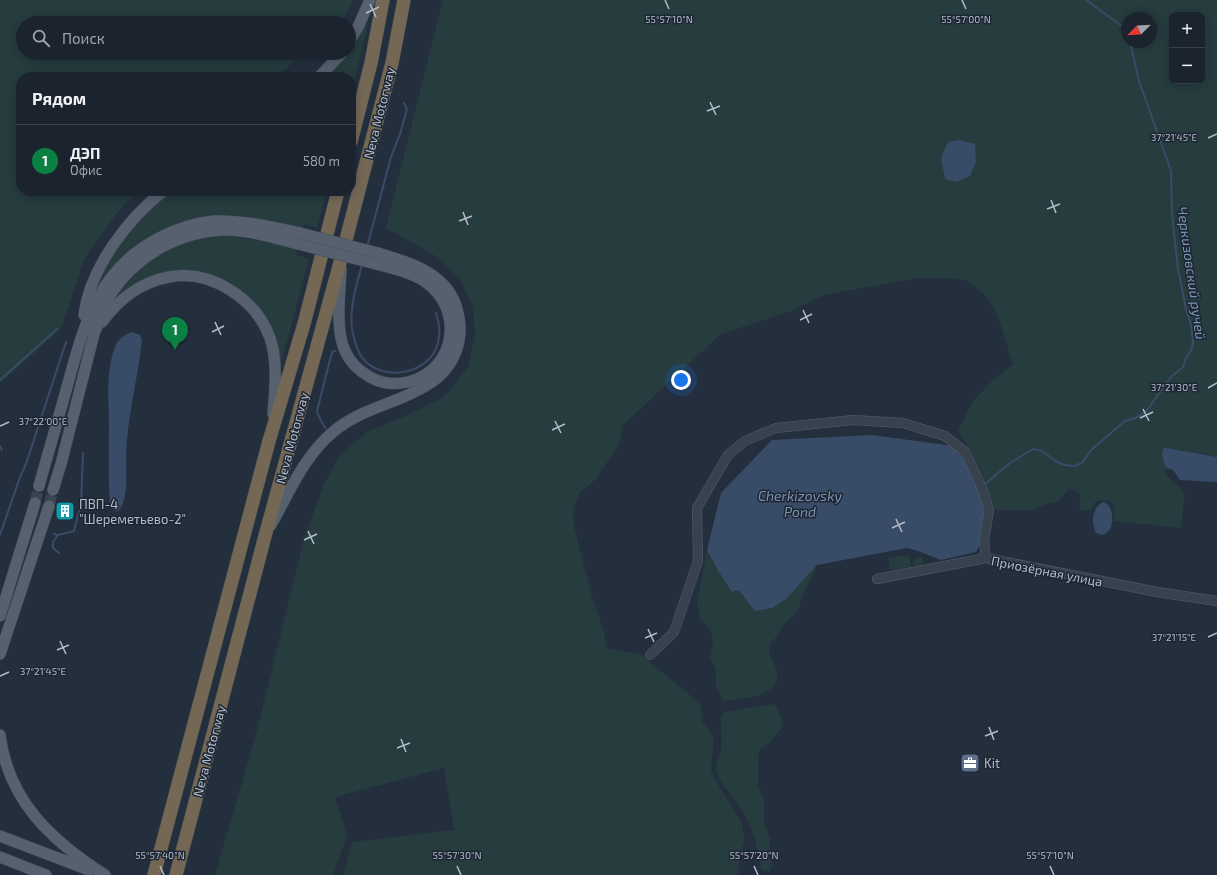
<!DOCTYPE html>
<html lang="ru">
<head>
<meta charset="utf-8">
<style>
	:root { --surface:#1b232e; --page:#282f3a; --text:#f1f3f6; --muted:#a0a4aa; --line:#39404a; --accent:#0b8043 }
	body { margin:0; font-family:"Exo 2",sans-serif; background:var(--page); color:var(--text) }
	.controls { position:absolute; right:12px; top:12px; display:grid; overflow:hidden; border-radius:8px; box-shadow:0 2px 10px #0003 }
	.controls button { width:36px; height:36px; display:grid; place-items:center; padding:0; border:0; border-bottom:1px solid var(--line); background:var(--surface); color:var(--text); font:20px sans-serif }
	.compass { position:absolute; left:1121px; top:12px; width:36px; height:36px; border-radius:50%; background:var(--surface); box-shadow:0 2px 10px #0003; rotate:246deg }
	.you { position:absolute; left:681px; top:380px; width:14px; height:14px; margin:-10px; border:3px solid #fff; border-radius:50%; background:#1a73e8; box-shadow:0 0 0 6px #1a73e833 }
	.badge { display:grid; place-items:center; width:26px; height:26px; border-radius:50%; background:var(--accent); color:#fff; font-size:13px; font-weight:700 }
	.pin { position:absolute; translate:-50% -33px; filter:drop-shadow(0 1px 2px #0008) }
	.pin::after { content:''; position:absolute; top:21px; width:14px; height:12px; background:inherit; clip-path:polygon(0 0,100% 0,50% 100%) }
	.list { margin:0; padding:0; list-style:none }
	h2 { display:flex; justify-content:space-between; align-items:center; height:52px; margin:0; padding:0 16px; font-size:17px }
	h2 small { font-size:13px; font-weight:400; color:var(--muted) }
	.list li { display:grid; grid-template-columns:26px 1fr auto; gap:12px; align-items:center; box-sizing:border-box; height:72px; padding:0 16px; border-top:1px solid var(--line) }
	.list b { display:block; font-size:15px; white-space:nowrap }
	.list p { margin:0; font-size:13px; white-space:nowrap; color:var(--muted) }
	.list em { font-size:13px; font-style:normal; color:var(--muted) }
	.icon { flex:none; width:22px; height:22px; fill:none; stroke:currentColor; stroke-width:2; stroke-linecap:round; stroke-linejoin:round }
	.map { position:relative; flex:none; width:1217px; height:875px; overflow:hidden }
	.search { position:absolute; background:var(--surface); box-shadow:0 2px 10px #0003; left:16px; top:16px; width:340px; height:44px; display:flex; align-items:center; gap:10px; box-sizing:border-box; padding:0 14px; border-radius:22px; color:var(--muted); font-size:15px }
	.panel { position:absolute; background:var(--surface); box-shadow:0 2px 10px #0003; left:16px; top:72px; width:340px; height:124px; border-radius:16px }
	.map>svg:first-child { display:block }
</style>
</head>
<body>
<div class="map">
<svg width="1217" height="875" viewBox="0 0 1217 875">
	<rect width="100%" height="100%" fill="#242f3e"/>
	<g fill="#263c3f" fill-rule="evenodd">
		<path d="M0 0H354L344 17 338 23H23V53H306L274 77H21V191H137L116 214 84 260 61 329 0 383Z"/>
		<path d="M443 0H1217V457L1207 454 1181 452 1165 447 1162 458 1167 468 1165 472C1170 480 1178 485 1185 493L1181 528 1113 521 1115 507 1109 500 1096 501 1091 509 1081 511 1079 507 1080 495 1075 490 1069 489 1057 502 1046 504 1032 510H995C985 480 976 457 958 431L973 401 992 381 1013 364 1002 329 994 308 985 295 966 280 942 278H918L824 295 791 311 721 334 623 425 619 445 594 481 580 492 573 508 574 526 592 597 604 631 606 648 641 655 701 704 702 722 714 736 711 771 719 786 741 821 745 839 740 857 737 875H343L352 842 454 830 444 768 335 797 347 836 333 875H215L255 738 305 536 325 482 340 455 367 432 403 417 444 397 468 367 475 335 473 307 460 279 439 258 386 228ZM1172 15H1202V81H1172ZM1127 18H1151V42H1127Z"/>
		<path d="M369 18 351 95V77H327L349 53Z"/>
		<path d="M170 191H327L317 228 305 224 301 229 212 218 93 299C108 256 134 219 170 191Z"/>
		<path d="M221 236C247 237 271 242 296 249L297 255 309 259 280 368 279 357 239 291 169 274 107 311C133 264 168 241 221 236Z"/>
		<path d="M707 550 717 569 739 590 786 599 817 565 814 574 805 589 799 607 794 615 781 627 778 636 771 642 769 651C771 659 779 670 777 678 774 698 738 699 723 701 721 696 717 689 716 683 715 670 719 671 710 659L713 642 712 633 707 626 700 620 697 603Z"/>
		<path d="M909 555 911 567 890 570 888 558Z"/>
		<path d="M922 557 924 564 914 566 913 559Z"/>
		<path d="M775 704 782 719 781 729 769 743 761 748 758 757V785L764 802V821L770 839 769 857 773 865 769 872 761 869C758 845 751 823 737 803 731 793 719 783 717 772 714 762 720 758 721 749 723 737 719 726 722 715L725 712Z"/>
	</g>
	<g fill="#394c67">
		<path d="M960 140 975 144 976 162 970 176 956 182 945 179 941 158 948 142Z"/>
		<path d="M132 332 140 335 142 340C138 378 127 417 126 456 126 469 129 504 117 512L112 509 110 504C108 479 109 453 109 428 109 401 105 370 116 345 119 338 125 335 132 332Z"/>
		<path d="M872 435 953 446 970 468 983 504 985 519 980 545 976 552 941 560 918 551 907 548 817 565 786 599 772 608 755 611 739 590 732 592 717 569 707 550 721 493 772 440Z"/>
		<path d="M1164 447C1182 452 1199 453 1217 457V482L1180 480 1173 470 1167 468C1163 461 1160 455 1164 447Z"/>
		<path d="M1103 502C1113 504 1114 521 1110 529 1108 532 1105 534 1102 535L1096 533C1091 521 1092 508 1103 502Z"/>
	</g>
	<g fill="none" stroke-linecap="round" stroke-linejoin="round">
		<g stroke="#394c67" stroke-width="2">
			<path d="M1086 0 1126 29 1127 32"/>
			<path d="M367 247 391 157 400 134 407 109 404 103"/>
			<path d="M362 265C356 286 348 312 353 334 355 343 358 352 363 359 384 383 430 374 438 343 441 332 439 323 436 313"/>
			<path d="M0 380 57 329"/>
			<path d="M326 429C322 423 319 418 317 411L332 352 335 351"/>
			<path d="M0 446 2 450"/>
			<path d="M984 485 1010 463 1033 449 1042 451 1057 462 1065 465 1074 466 1082 463 1091 450 1125 421 1133 419 1141 415 1148 409 1170 378 1183 367 1186 358 1191 351 1193 343 1191 325 1186 309 1178 269 1172 214 1171 171 1139 81 1130 42"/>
			<path d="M54 534 58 535 74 531 81 504 83 453"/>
			<path d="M0 535 20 477 26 464 66 342"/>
			<path d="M58 535 53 542V548L59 553"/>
		</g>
		<g stroke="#3a4453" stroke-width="11" stroke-dasharray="11 5.5" stroke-linecap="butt">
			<path d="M35 503 39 486"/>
			<path d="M49 506 53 490"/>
		</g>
		<defs>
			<g id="minor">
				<path d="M877 579 986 558 1157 592 1217 601"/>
				<path d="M650 655 674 632 698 561 697 508 728 455 745 441 776 428 853 420 903 423 945 436 965 452 982 488 989 510 984 541 986 558"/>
			</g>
			<g id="major">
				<path d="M349 42 358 27 370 0"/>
				<path d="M319 77 342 53"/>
				<path d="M341 270C340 294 335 329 345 351 350 362 359 371 370 377 382 384 395 385 408 382 457 370 465 308 424 281 410 272 392 268 376 264"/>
				<path d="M84 315C90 268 127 220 163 191"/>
				<path d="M102 322C118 300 141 282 169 277 211 269 256 299 270 338 278 360 275 391 273 414"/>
				<path d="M39 486C48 453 58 420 67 387 84 325 97 270 159 238 176 229 194 223 214 221 243 220 272 227 300 233"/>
				<path d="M53 490 61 464 94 334C99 320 104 305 112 292 138 254 182 230 229 230 252 231 275 238 298 244"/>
				<path d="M271 525C289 493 304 456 333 432 361 408 397 404 427 385 453 370 465 342 458 313 450 274 411 263 378 253"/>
				<path d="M0 616 35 503"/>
				<path d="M0 654 49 506"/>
				<path d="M0 735C8 801 52 841 105 875"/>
				<path d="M0 836 89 870"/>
				<path d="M0 857 46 875"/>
			</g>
			<g id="highway">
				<path d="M351 142 371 63 383 0"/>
				<path d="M154 875 269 441 304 324 338 191"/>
				<path d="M176 875 265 536 341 259 392 63 404 0"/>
			</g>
		</defs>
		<use href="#minor" stroke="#565f6c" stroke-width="10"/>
		<use href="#major" stroke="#414a57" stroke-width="12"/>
		<use href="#highway" stroke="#434c59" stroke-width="14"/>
		<use href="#minor" stroke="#38414e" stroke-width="9"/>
		<use href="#major" stroke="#56606e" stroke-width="11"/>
		<use href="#highway" stroke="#746855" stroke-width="13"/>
		<defs>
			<g id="major-bridge">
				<path d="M300 233 378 253"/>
				<path d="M298 244 376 264"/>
			</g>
		</defs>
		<use href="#major-bridge" stroke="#414a57" stroke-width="12" stroke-linecap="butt"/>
		<use href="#major-bridge" stroke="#56606e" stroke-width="11"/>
	</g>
	<path fill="none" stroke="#b4bcc9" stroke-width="1.5" d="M665 0 669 9M962 0 966 9M370 4 376 17M366 13 379 7M710 102 716 115M707 111 720 106M1208 138 1217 134M1051 200 1056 213M1047 209 1060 204M463 212 468 225M459 221 472 216M803 310 809 323M800 320 812 314M215 322 221 335M212 332 224 326M1208 388 1217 383M1143 409 1149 421M1140 418 1153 412M555 421 561 433M0 426 9 422M552 430 565 424M896 519 902 532M892 528 905 522M308 531 314 544M304 540 317 534M648 629 654 642M1208 637 1217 633M645 638 657 633M60 641 66 654M57 650 69 645M0 676 9 672M989 727 994 740M985 736 998 731M401 739 406 752M397 748 410 743M160 866 164 875M457 866 461 875M754 866 758 875M1050 866 1054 875"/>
	<defs>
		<symbol id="building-square" viewBox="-11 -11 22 22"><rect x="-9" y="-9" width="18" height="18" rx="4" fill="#0f9aa8" stroke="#1d2633"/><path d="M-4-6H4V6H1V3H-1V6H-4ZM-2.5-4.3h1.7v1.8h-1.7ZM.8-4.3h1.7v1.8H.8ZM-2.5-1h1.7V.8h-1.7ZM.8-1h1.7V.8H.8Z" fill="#fff"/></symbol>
		<symbol id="office-square" viewBox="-11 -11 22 22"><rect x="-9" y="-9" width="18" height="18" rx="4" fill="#5c6f8a" stroke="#1d2633"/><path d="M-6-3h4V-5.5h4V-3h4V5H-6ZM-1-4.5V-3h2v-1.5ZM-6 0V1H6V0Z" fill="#fff"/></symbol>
	</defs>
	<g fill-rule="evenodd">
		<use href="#building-square" x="54" y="500" width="22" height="22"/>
		<use href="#office-square" x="959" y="752" width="22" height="22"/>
	</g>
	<g text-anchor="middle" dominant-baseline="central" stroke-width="3" stroke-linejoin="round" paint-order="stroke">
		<g font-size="13" fill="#b4bcc9" stroke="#1d2633">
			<text transform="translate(379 113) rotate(-76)">Neva Motorway</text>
			<text transform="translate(292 438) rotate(-75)">Neva Motorway</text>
			<text transform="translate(1047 571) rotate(11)">Приозёрная улица</text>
			<text transform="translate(209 751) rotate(-75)">Neva Motorway</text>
		</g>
		<g font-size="13" fill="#b4bcc9" stroke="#1d2633" text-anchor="start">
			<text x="79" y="504">ПВП-4<tspan x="79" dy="15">"Шереметьево-2"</tspan></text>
			<text x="984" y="763">Kit</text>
		</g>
		<g font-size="14" font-style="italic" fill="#7c92b1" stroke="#1d2633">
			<text transform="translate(1192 273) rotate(82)">Черкизовский ручей</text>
			<text x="800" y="495">Cherkizovsky<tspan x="800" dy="16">Pond</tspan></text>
		</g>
	</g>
	<g font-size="10" text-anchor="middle" fill="#b4bcc9" stroke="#1d2633" stroke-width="3" stroke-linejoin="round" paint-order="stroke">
		<text x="966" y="23">55°57'00"N</text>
		<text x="669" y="23">55°57'10"N</text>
		<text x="1174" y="141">37°21'45"E</text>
		<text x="1174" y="391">37°21'30"E</text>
		<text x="43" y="425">37°22'00"E</text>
		<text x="1174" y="641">37°21'15"E</text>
		<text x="43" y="675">37°21'45"E</text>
		<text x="160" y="859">55°57'40"N</text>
		<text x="457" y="859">55°57'30"N</text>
		<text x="754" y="859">55°57'20"N</text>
		<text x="1050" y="859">55°57'10"N</text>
	</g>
</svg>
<div class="controls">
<button>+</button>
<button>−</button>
</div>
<svg class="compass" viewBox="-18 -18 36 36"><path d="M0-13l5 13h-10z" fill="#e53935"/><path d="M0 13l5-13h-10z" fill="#a0a4aa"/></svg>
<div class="you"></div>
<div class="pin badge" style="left:175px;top:350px">1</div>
<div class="search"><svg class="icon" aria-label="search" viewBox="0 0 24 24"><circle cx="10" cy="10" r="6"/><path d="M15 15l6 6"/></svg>Поиск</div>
<section class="panel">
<h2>Рядом<small></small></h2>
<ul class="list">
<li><span class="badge">1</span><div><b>ДЭП</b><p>Офис</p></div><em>580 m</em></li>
</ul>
</section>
</div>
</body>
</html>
